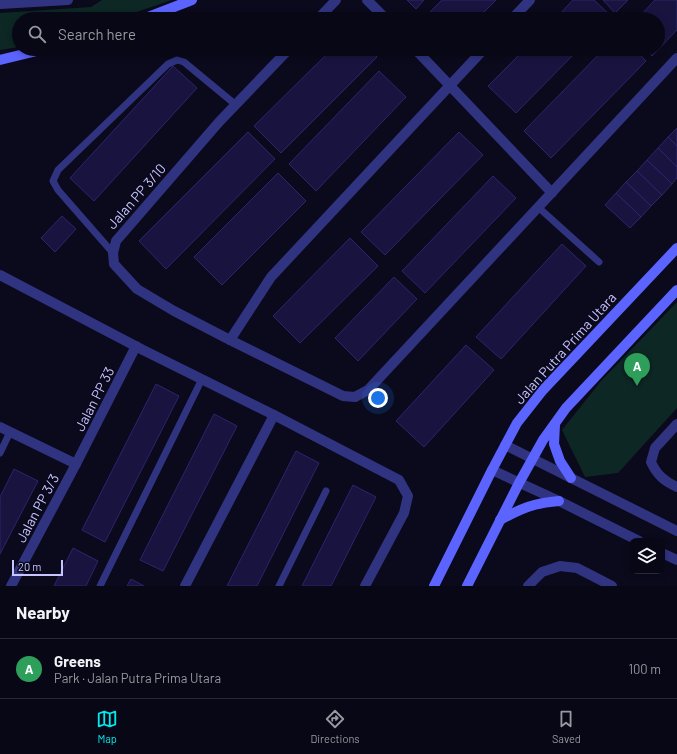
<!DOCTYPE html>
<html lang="en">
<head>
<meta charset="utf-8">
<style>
	:root { --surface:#080715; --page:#11101e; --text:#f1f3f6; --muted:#9899a0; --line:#292834; --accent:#00ebf0 }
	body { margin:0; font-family:Barlow,sans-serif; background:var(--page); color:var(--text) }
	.controls { position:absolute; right:12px; bottom:12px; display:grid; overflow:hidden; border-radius:8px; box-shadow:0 2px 6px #0003 }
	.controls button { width:36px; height:36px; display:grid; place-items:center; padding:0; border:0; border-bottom:1px solid var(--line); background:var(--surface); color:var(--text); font:20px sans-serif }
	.scale { position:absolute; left:12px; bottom:10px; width:51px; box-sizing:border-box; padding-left:4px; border:2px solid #c7c5ff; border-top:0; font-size:11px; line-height:14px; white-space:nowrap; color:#c7c5ff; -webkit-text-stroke:3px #0b091c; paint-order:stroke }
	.you { position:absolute; left:378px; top:398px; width:14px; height:14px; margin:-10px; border:3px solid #fff; border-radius:50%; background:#1a73e8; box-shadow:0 0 0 6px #1a73e833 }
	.badge { display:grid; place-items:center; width:26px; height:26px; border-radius:50%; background:var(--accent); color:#fff; font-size:13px; font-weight:700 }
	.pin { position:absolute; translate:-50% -33px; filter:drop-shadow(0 1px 2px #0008) }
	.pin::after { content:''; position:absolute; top:21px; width:14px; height:12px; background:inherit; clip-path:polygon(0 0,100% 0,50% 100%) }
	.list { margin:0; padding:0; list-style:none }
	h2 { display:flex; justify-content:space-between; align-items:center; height:52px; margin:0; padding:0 16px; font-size:17px }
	h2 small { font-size:13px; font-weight:400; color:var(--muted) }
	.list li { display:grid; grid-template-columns:26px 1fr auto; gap:12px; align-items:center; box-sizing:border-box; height:60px; padding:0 16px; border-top:1px solid var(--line) }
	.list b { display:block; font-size:15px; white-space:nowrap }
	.list p { margin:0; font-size:13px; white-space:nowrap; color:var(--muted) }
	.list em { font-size:13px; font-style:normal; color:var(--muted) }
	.icon { flex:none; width:22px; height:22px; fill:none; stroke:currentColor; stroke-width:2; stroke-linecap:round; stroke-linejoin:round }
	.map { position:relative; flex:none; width:677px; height:586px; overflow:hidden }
	.search { position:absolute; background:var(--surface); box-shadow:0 2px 6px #0003; left:12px; right:12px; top:12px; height:44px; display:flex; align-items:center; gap:10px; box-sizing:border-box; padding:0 14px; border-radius:22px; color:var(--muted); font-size:15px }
	.sheet { height:112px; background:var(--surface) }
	nav { display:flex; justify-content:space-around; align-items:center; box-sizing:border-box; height:56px; border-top:1px solid var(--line); background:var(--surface); font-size:11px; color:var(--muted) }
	nav a { display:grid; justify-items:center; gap:2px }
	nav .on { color:var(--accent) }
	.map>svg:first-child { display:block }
</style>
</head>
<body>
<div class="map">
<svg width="677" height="586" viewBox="0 0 677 586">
	<rect width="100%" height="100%" fill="#0b091c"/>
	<g fill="#0c2724">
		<path d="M102 0H172L116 19H19V47L0 50V13L91 7Z"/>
		<path d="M677 302V408L618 473 585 477 562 430 601 381Z"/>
	</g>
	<g fill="#19143f" stroke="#2d246d">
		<path d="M407 0H424L416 9Z"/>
		<path d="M442 0H496L477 19H427L425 17Z"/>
		<path d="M573 0H594L611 16 608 19H555Z"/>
		<path d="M603 0H628L615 13Z"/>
		<path d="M655 0H677V30L652 56 645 49H658V19H637Z"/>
		<path d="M332 49H369L377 57 281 153 254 126Z"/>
		<path d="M525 49H579L516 113 488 86Z"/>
		<path d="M604 49H635L646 61 551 158 524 131Z"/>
		<path d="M173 66 197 88 94 201 70 178Z"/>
		<path d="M379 71 406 97 316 191 289 164Z"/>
		<path d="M677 128V146L668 137Z"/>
		<path d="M248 132 275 159 166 269 139 241Z"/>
		<path d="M459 132 483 155 385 255 361 232Z"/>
		<path d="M668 137 677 146V167L658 148Z"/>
		<path d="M658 148 677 167V178L672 184 647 160Z"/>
		<path d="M647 160 672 184 662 195 637 171Z"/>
		<path d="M637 171 662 195 651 206 626 182Z"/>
		<path d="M278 173 306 201 222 285 194 257Z"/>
		<path d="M493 176 516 198 425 293 402 271Z"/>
		<path d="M626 182 651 206 641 217 616 193Z"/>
		<path d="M616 193 641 217 630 228 605 205Z"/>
		<path d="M62 216 76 229 55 252 41 238Z"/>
		<path d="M350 238 378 266 300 343 273 316Z"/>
		<path d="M562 244 586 266 501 359 476 337Z"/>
		<path d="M394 277 417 299 358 361 335 338Z"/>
		<path d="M466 345 494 370 424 447 396 421Z"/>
		<path d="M156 384 179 396 105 542 82 530Z"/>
		<path d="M214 414 237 426 163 571 140 560Z"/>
		<path d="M296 451 319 463 257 586H227Z"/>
		<path d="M14 469 38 481 0 554V497Z"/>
		<path d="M353 485 376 497 331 586H302Z"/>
		<path d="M73 548 98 561 86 586H54Z"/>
		<path d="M131 579 144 586H127Z"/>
	</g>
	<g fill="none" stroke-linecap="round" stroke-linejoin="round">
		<g stroke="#303380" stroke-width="7">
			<path d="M538 207 599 262"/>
			<path d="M113 253 58 190 53 181 58 170 168 64 177 60 184 62 236 105"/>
			<path d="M0 453 10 432"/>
			<path d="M100 586 202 379"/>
			<path d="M279 586 326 491"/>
		</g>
		<g stroke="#303380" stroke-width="10">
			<path d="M367 0 386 19"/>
			<path d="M0 4 68 0"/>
			<path d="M318 19 336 0"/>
			<path d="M512 19 530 0"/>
			<path d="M415 49 552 193"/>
			<path d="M484 49 271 277 230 340 343 396 355 397 368 390 677 58"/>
			<path d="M0 275 143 350 274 415 399 480 408 496 404 513 365 586"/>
			<path d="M230 340 174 311 137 289 114 264 113 253 116 241 219 122 289 49"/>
			<path d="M677 424 655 448 651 462C657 475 664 481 677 487"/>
			<path d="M0 427 76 464"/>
			<path d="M505 445 677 531"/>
			<path d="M492 470 559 501 639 541"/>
			<path d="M662 553 677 560"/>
			<path d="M11 586 76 464 136 346"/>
			<path d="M185 586 274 415"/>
			<path d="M528 586 542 572 560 566 577 568 612 586"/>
		</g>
		<g stroke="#5c64ff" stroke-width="10">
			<path d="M143 19 192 0"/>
			<path d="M0 60 45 49"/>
			<path d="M555 424 554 444 560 461 571 478"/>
			<path d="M500 520C522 508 534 503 559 501"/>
			<path d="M434 586 492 470 517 423 543 390 677 248"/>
			<path d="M467 586 519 483 543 440 566 408 677 290"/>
		</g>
	</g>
	<g text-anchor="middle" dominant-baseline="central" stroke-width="3" stroke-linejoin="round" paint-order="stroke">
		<g font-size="14" fill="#c7c5ff" stroke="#0b091c">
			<text transform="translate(136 196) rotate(-49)">Jalan PP 3/10</text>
			<text transform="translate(565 348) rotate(-48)">Jalan Putra Prima Utara</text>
			<text transform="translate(94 399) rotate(-63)">Jalan PP 33</text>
			<text transform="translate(37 508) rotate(-62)">Jalan PP 3/3</text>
		</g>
	</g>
</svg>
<div class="controls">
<button><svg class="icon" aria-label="layers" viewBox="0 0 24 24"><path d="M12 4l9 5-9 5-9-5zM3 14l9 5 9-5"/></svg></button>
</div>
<div class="scale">20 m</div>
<div class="you"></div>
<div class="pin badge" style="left:637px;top:386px;background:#2e9e5b">A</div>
<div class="search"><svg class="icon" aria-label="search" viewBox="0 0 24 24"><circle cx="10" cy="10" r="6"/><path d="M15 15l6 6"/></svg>Search here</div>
</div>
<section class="sheet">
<h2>Nearby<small></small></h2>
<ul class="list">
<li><span class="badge" style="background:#2e9e5b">A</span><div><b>Greens</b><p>Park · Jalan Putra Prima Utara</p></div><em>100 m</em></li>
</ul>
</section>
<nav>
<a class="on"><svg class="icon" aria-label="map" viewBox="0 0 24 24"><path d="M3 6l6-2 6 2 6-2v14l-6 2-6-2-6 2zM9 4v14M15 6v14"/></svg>Map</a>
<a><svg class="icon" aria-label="directions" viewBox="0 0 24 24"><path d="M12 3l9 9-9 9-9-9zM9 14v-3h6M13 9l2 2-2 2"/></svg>Directions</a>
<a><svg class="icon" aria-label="saved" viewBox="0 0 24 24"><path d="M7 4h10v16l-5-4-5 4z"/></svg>Saved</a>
</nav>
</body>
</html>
